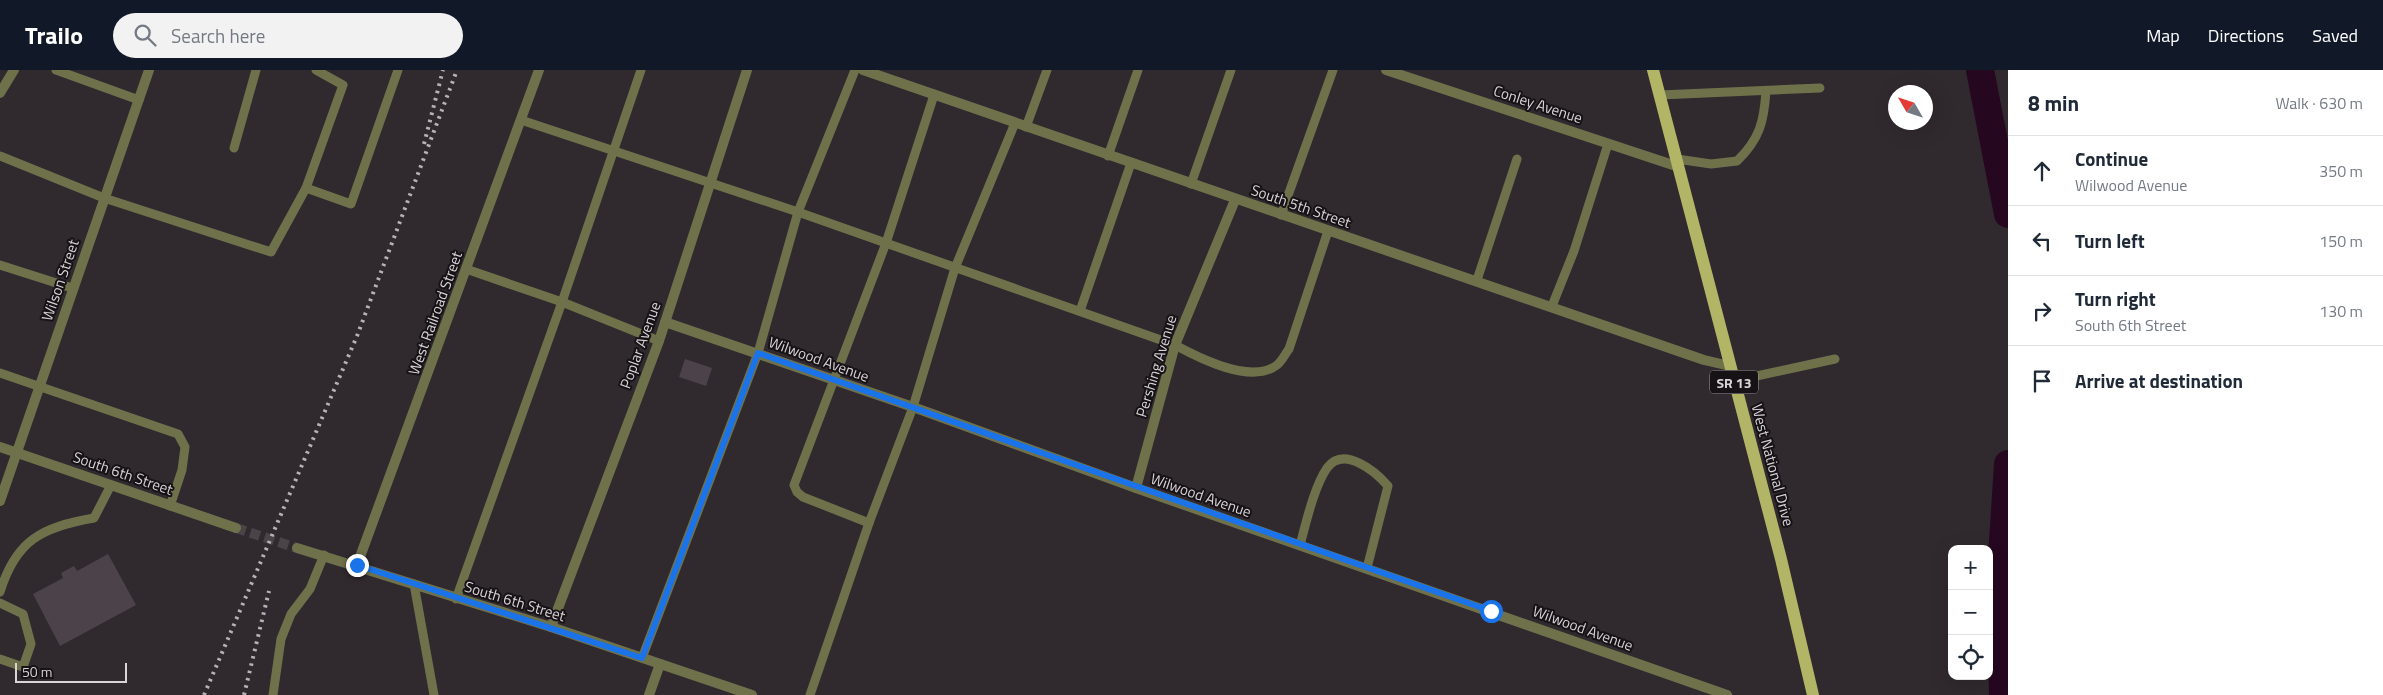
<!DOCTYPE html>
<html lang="en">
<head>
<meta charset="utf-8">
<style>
	:root { --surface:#fff; --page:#f2f2f3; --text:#1f2937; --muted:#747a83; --line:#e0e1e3; --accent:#111827 }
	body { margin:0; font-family:"Titillium Web",sans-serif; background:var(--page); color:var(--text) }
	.controls { position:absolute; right:15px; bottom:15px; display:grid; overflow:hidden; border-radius:10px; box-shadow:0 5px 20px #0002 }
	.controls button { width:45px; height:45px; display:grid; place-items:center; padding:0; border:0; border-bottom:1px solid var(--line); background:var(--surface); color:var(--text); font:25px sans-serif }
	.compass { position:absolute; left:1888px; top:15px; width:45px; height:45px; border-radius:50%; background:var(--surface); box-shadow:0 5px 20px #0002; rotate:309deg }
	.scale { position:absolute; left:15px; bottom:12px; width:112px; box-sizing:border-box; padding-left:5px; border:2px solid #dad4d8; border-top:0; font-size:14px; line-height:18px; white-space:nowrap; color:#dad4d8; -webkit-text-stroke:4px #161215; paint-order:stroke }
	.stop { position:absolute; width:15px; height:15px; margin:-11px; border:4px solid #1a73e8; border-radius:50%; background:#fff }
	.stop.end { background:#1a73e8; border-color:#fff; box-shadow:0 1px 5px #0008 }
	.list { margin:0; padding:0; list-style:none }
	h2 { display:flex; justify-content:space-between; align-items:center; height:65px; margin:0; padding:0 20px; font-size:21px }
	h2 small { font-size:16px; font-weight:400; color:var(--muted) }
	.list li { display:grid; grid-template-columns:32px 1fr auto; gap:15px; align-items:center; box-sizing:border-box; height:70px; padding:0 20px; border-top:1px solid var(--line) }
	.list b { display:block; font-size:19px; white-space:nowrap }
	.list p { margin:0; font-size:16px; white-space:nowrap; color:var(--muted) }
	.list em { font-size:16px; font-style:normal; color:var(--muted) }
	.icon { flex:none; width:28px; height:28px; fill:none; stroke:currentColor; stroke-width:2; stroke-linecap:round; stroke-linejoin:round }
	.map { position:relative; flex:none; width:2008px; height:625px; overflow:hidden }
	header { display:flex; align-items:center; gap:30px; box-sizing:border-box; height:70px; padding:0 25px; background:var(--accent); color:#fff }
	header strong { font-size:24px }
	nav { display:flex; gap:28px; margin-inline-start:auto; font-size:18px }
	.search { width:350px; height:45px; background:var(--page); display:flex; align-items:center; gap:12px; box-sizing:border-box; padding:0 18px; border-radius:28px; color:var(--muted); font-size:19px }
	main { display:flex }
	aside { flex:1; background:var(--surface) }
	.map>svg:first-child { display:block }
</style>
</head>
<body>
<header>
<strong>Trailo</strong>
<div class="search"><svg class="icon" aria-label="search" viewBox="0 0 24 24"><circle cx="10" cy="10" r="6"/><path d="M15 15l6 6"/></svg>Search here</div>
<nav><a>Map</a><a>Directions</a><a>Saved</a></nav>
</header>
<main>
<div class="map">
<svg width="2008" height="625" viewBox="0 0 2008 625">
	<rect width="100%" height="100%" fill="#30292e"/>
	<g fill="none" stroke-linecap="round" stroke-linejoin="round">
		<g stroke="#25081f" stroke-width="28">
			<path d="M1980 0 2008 144"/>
			<path d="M2003 625 2001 503 2008 394"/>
		</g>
	</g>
	<g fill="#4b4349">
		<path d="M685 289 712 298 706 316 679 307Z"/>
		<path d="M108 484 136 535 60 576 33 524 63 508 61 503 74 496 77 501Z"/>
	</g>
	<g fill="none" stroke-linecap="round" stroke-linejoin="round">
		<path stroke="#4a4348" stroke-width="10" stroke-dasharray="10 5" stroke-linecap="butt" d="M236 458 297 478"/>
		<g stroke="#6f714b" stroke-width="9">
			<path d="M56 0 139 30"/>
			<path d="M316 0 343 15 306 118 351 134 398 0"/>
			<path d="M1660 25 1820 18"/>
			<path d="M521 50 798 142 1175 275C1199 288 1251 315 1277 295 1282 291 1285 284 1289 279L1328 161"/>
			<path d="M1026 57 1047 0"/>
			<path d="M234 78 256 0"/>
			<path d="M0 86 104 128 271 182 306 118"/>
			<path d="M1108 86 1138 0"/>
			<path d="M1677 89 1711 94 1737 91C1760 69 1764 51 1766 21"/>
			<path d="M1191 114 1231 0"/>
			<path d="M1281 145 1333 0"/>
			<path d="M0 195 72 218"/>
			<path d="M466 199 562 232 659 271"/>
			<path d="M1477 210 1517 89"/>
			<path d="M1552 236 1574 181 1608 74"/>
			<path d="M1080 241 1131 93"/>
			<path d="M0 303 178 364 185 377 182 400 170 436"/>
			<path d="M1734 311 1835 289"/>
			<path d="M869 453 803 427 797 422 794 415 886 173 934 25"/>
			<path d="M1300 475C1306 453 1314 417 1327 398 1344 375 1376 402 1388 416L1367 498"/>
			<path d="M414 514 434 625"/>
			<path d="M0 522C16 470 42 457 94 448L111 415"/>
			<path d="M456 529 562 232 641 0"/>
			<path d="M0 533 23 544 31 574 23 597 0 589"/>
			<path d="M642 588 758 283 798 142 855 0"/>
			<path d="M273 625 281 569 291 544 310 519 324 485"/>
			<path d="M810 625 869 453 913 337 955 198 1015 53"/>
		</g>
		<g stroke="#6f714b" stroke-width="10">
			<path d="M863 0C1143 98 1424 191 1704 290L1730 296"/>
			<path d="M1386 0 1679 97"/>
			<path d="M0 23 14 0"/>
			<path d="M665 252 913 337 1136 418 1727 625"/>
			<path d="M1136 418 1175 275 1235 130"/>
			<path d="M0 431 149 0"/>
			<path d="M357 495 539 0"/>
			<path d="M551 557 659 271 747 0"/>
			<path d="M649 625 660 594"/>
		</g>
		<g stroke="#6f714b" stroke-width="10">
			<path d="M0 377 236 458"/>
			<path d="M297 478 551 557 752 625"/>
		</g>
		<path stroke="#b3b566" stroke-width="12" d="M1653 0 1781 489 1813 625"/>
		<g stroke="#b8b2b6" stroke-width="4" stroke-dasharray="2.5 5" stroke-linecap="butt">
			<path d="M424 74 443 0"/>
			<path d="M204 625 357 266 457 0"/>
			<path d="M244 625 269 521"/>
		</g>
	</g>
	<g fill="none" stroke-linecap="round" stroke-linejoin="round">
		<path stroke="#1a73e8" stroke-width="6" d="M357 495 642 588 758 283 1491 541"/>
	</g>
	<g text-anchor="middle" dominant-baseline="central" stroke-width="4" stroke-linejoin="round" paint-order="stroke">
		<rect fill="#161215" stroke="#9f9a9e" stroke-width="1" x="1710" y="300.5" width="48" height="23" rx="4"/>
		<g font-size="14" font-weight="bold" fill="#dad4d8">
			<text x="1734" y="312">SR 13</text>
		</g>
		<g font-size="15" fill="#dad4d8" stroke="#161215">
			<text transform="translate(1538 34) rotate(18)">Conley Avenue</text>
			<text transform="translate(1301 136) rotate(19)">South 5th Street</text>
			<text transform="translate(60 210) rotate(-71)">Wilson Street</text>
			<text transform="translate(435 243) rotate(-70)">West Railroad Street</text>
			<text transform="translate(640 275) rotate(-70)">Poplar Avenue</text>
			<text transform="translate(819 289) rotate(20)">Wilwood Avenue</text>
			<text transform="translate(1156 296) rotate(-73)">Pershing Avenue</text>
			<text transform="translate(1773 395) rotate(75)">West National Drive</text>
			<text transform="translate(123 403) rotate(19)">South 6th Street</text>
			<text transform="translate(1201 425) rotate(19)">Wilwood Avenue</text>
			<text transform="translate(515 531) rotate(17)">South 6th Street</text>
			<text transform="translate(1583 558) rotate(20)">Wilwood Avenue</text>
		</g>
	</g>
</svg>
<div class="controls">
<button>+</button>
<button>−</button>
<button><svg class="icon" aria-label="locate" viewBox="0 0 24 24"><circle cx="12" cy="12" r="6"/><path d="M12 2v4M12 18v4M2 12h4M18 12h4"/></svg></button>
</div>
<svg class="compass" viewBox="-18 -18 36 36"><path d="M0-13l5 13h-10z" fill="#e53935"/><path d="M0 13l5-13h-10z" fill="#747a83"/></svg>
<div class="scale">50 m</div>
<div class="stop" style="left:1491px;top:541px"></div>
<div class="stop end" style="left:357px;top:495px"></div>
</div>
<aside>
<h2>8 min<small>Walk · 630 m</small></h2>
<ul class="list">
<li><svg class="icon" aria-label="ahead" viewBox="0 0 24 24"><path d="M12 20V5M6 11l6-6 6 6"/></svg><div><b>Continue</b><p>Wilwood Avenue</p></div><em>350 m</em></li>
<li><svg class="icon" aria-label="left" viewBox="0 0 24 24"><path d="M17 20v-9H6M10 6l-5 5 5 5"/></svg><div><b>Turn left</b></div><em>150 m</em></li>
<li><svg class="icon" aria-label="right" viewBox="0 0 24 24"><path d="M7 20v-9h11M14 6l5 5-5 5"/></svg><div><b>Turn right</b><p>South 6th Street</p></div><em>130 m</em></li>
<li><svg class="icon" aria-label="arrive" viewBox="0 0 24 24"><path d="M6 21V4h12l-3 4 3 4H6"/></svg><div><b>Arrive at destination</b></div></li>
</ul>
</aside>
</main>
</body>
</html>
